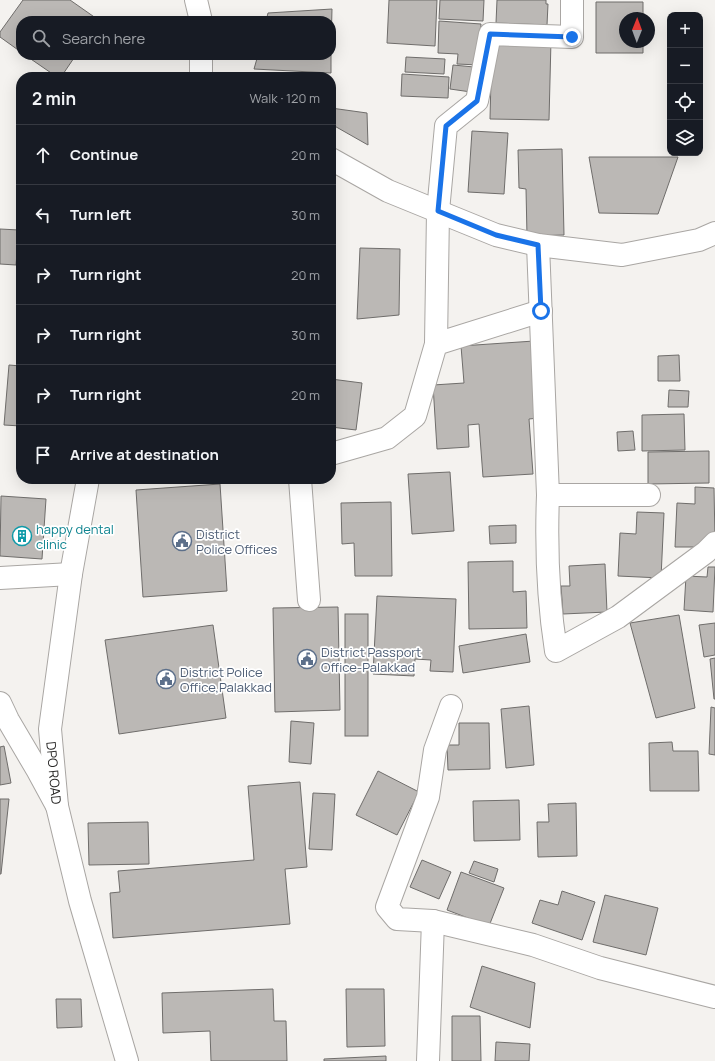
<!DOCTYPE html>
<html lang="en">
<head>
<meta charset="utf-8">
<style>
	:root { --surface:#171b24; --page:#242831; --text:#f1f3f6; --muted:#9ea1a6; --line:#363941 }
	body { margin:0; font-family:Manrope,sans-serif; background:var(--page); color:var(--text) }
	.controls { position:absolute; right:12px; top:12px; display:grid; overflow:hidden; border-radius:8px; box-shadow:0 4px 16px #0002 }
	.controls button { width:36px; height:36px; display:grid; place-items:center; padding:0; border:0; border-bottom:1px solid var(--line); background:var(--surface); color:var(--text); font:20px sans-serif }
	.compass { position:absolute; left:619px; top:12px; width:36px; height:36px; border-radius:50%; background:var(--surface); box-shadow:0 4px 16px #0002; rotate:1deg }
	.stop { position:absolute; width:12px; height:12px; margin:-9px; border:3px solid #1a73e8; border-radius:50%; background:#fff }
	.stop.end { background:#1a73e8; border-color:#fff; box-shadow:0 1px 4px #0008 }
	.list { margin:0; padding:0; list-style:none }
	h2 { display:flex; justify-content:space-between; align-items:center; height:52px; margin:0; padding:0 16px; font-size:17px }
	h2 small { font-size:13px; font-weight:400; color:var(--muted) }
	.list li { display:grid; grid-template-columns:26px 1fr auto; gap:12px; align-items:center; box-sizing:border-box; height:60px; padding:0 16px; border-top:1px solid var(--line) }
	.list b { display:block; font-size:15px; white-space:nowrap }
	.list em { font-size:13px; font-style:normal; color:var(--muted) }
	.icon { flex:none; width:22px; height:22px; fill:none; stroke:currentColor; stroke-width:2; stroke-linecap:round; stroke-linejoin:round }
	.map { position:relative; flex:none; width:715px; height:1061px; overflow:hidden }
	.search { position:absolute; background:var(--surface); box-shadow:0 4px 16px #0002; left:16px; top:16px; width:320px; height:44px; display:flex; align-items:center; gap:10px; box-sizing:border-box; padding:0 14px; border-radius:16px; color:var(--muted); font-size:15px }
	.panel { position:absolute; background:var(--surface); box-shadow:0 4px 16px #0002; left:16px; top:72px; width:320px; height:412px; border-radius:16px }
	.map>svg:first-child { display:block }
</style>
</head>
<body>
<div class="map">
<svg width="715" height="1061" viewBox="0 0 715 1061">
	<rect width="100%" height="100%" fill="#f4f2ef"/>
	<g fill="#bbb8b5" stroke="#6f6d6b">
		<path d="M23 0H70L100 21H21V52L0 37V32Z"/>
		<path d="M389 0H437L435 46 387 43Z"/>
		<path d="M440 0H484L483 21 439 19Z"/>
		<path d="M497 0H546V4H548L547 25 496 23Z"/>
		<path d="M596 2H643V18H625V42H643V53H596Z"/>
		<path d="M332 9 331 47V21H266L268 13Z"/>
		<path d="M439 21 481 24 479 65 457 64 458 54 438 53Z"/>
		<path d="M492 38 551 40 549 120 490 119Z"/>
		<path d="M25 55H76L61 77H57Z"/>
		<path d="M258 55H331V73L254 69Z"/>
		<path d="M406 57 445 59 444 74 405 72Z"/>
		<path d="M453 65 474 67 471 92 450 89Z"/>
		<path d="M402 74 449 77 448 98 401 96Z"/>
		<path d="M331 108 367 113 368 145 331 124Z"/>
		<path d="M472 131 508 133 504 194 468 192Z"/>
		<path d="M562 149 564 235 527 236 526 189 519 188 518 150Z"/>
		<path d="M589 157H678L658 214 599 213Z"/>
		<path d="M0 229 19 230 16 265 0 264Z"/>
		<path d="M360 248 400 249 399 315 357 319Z"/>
		<path d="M534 341 539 418 529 419 533 474 483 477 479 424 468 425 469 447 437 449 433 385 464 383 461 346Z"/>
		<path d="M679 355 680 381H658V356Z"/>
		<path d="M9 365 21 366V426L4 425Z"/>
		<path d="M331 379 362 383 356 430 331 427Z"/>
		<path d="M669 390 689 391 688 407H668Z"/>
		<path d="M684 414 685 450 642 451V415Z"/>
		<path d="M633 431 635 450 618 451 617 432Z"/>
		<path d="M709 451V483L648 484V452Z"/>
		<path d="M450 472 454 531 412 534 408 474Z"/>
		<path d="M220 484 227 591 143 597 136 490Z"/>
		<path d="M695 487 714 488 715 540 707 547H675L677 503 695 504Z"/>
		<path d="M1 496 46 499 42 559 0 556Z"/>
		<path d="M391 502 392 576H355L354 543 342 544 341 503Z"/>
		<path d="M637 512 664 513 661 578 618 576 620 533 636 534Z"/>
		<path d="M516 525V543L490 544 489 526Z"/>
		<path d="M513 561V592L526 591 527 628 469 629 468 562Z"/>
		<path d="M605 564 607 612 563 614 561 586H570L569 566Z"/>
		<path d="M708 567H715L713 612 684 610 686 576 707 577Z"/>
		<path d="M377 596 456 599 453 672 430 671 431 660 415 659 414 676 373 674Z"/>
		<path d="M338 607 340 710 275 712 273 608Z"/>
		<rect x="345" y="614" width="23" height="122"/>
		<path d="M679 615 695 708 656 718 630 623Z"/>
		<path d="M715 623V655L704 657 699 625Z"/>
		<path d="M213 625 226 718 119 734 105 640Z"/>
		<path d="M526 634 530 662 463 673 459 646Z"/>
		<path d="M715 658V699H714L710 659Z"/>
		<path d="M529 706 534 765 506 768 501 709Z"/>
		<path d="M711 707 715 708V755L709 754Z"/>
		<path d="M291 721 314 723 311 764 289 762Z"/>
		<path d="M459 723H489L490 769 448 770 447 745H459Z"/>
		<path d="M672 742 673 751H698L699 791H650L649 743Z"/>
		<path d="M4 746 11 783 0 785V747Z"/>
		<path d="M378 771 419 792 397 835 356 815Z"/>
		<path d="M300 782 307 867 285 869 290 924 113 938 110 893 120 892 118 871 254 860 248 786Z"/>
		<path d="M313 793 335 794 332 850 309 849Z"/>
		<path d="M0 799H9L1 874H0Z"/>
		<path d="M519 800 520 840 474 841 473 801Z"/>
		<path d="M576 803 577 856 538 857 537 822H549L548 804Z"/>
		<path d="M148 822 149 864 89 865 88 823Z"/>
		<path d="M422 860 451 872 439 899 410 887Z"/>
		<path d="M474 861 498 869 494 882 469 873Z"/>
		<path d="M461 872 504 888 489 926 447 910Z"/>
		<path d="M562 891 595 902 582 940 532 923 540 900 558 905Z"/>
		<path d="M605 895 658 908 646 955 593 942Z"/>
		<path d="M482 966 535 983 530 1028 470 1007Z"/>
		<path d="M273 989 274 1021H286L287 1061H211L210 1031 163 1033 162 993Z"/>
		<path d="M346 989H384L385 1046 347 1047Z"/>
		<path d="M56 999H81L82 1027 57 1028Z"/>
		<path d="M452 1016H480L481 1061H452Z"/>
		<path d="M496 1042 530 1044 529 1061H495Z"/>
		<path d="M386 1056V1061H324V1059Z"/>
	</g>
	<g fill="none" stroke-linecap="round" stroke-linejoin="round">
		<defs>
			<g id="street">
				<path d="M538 245 548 495C546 547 548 600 556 651L618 617 706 552 715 543"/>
				<path d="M436 344 438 211 446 126 477 101 490 34 572 37V0"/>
				<path d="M331 454 387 438 415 416 436 344 541 311"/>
				<path d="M300 479 309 600"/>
				<path d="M548 495H649"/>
				<path d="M0 578 71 574"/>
				<path d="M0 703 8 720 38 771 57 806"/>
				<path d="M451 706 435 750 428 797 387 907 397 919 433 921 533 945 600 968 715 997"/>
				<path d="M428 1061 433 921"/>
			</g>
			<g id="secondary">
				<path d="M196 0 201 21"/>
				<path d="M201 77V55"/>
				<path d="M331 159 388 191 496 235 538 245 622 255 699 240 715 233"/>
				<path id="s1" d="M88 479 71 574 50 729 57 806 80 901 127 1061"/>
			</g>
		</defs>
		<use href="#street" stroke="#a9a6a3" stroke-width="24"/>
		<use href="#secondary" stroke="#a9a6a3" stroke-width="24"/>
		<use href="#street" stroke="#fff" stroke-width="22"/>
		<use href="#secondary" stroke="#fff" stroke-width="22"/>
	</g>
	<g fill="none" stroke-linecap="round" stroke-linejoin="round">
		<path stroke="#1a73e8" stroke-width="5" d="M541 311 538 245 496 235 438 211 446 126 477 101 490 34 572 37"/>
	</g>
	<defs>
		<symbol id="building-ring" viewBox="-11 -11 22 22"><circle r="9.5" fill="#fff" stroke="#0f9aa8" stroke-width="1.5"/><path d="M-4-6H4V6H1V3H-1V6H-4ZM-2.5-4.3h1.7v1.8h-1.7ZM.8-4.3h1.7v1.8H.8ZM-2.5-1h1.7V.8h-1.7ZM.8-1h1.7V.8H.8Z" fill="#0f9aa8"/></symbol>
		<symbol id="civic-ring" viewBox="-11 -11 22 22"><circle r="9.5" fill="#fff" stroke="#5c6f8a" stroke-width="1.5"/><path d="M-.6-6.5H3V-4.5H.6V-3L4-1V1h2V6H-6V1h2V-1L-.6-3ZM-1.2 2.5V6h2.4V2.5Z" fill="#5c6f8a"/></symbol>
	</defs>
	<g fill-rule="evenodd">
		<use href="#building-ring" x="11" y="525" width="22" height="22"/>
		<use href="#civic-ring" x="171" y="530" width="22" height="22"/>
		<use href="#civic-ring" x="296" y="648" width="22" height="22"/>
		<use href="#civic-ring" x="155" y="668" width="22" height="22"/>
	</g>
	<g text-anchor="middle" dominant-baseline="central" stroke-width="3.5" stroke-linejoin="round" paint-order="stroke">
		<g font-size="13" fill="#0d838f" stroke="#fff" text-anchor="start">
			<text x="36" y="529">happy dental<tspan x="36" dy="15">clinic</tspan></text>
		</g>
		<g font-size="13" fill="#4e5e75" stroke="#fff" text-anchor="start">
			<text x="196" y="534">District<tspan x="196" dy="15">Police Offices</tspan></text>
			<text x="321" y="652">District Passport<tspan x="321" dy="15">Office-Palakkad</tspan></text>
			<text x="180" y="672">District Police<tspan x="180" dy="15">Office,Palakkad</tspan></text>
		</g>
		<g font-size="13" fill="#262524" stroke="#fff">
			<text stroke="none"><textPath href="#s1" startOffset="297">DPO ROAD</textPath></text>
		</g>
	</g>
</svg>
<div class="controls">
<button>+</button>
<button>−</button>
<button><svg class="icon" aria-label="locate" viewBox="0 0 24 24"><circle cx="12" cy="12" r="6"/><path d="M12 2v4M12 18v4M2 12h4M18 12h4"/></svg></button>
<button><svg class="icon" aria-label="layers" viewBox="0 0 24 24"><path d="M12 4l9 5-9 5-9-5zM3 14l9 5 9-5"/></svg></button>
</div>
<svg class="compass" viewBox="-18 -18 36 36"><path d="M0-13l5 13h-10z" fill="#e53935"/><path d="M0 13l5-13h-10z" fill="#9ea1a6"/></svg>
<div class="stop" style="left:541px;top:311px"></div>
<div class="stop end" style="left:572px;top:37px"></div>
<div class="search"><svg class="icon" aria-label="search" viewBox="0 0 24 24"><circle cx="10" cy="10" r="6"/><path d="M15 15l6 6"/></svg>Search here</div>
<section class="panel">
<h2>2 min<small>Walk · 120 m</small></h2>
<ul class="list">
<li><svg class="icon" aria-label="ahead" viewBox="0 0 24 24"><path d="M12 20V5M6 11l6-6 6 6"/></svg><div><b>Continue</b></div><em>20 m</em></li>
<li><svg class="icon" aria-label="left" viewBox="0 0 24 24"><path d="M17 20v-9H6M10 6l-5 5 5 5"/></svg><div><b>Turn left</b></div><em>30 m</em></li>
<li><svg class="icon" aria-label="right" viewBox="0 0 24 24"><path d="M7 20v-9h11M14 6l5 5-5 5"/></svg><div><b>Turn right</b></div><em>20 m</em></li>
<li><svg class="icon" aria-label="right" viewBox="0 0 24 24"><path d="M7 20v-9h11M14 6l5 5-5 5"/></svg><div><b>Turn right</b></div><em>30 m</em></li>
<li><svg class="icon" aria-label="right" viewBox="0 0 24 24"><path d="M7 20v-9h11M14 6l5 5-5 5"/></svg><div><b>Turn right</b></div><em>20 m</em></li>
<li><svg class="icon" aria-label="arrive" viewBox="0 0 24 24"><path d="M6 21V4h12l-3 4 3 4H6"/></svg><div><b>Arrive at destination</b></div></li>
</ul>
</section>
</div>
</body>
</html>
